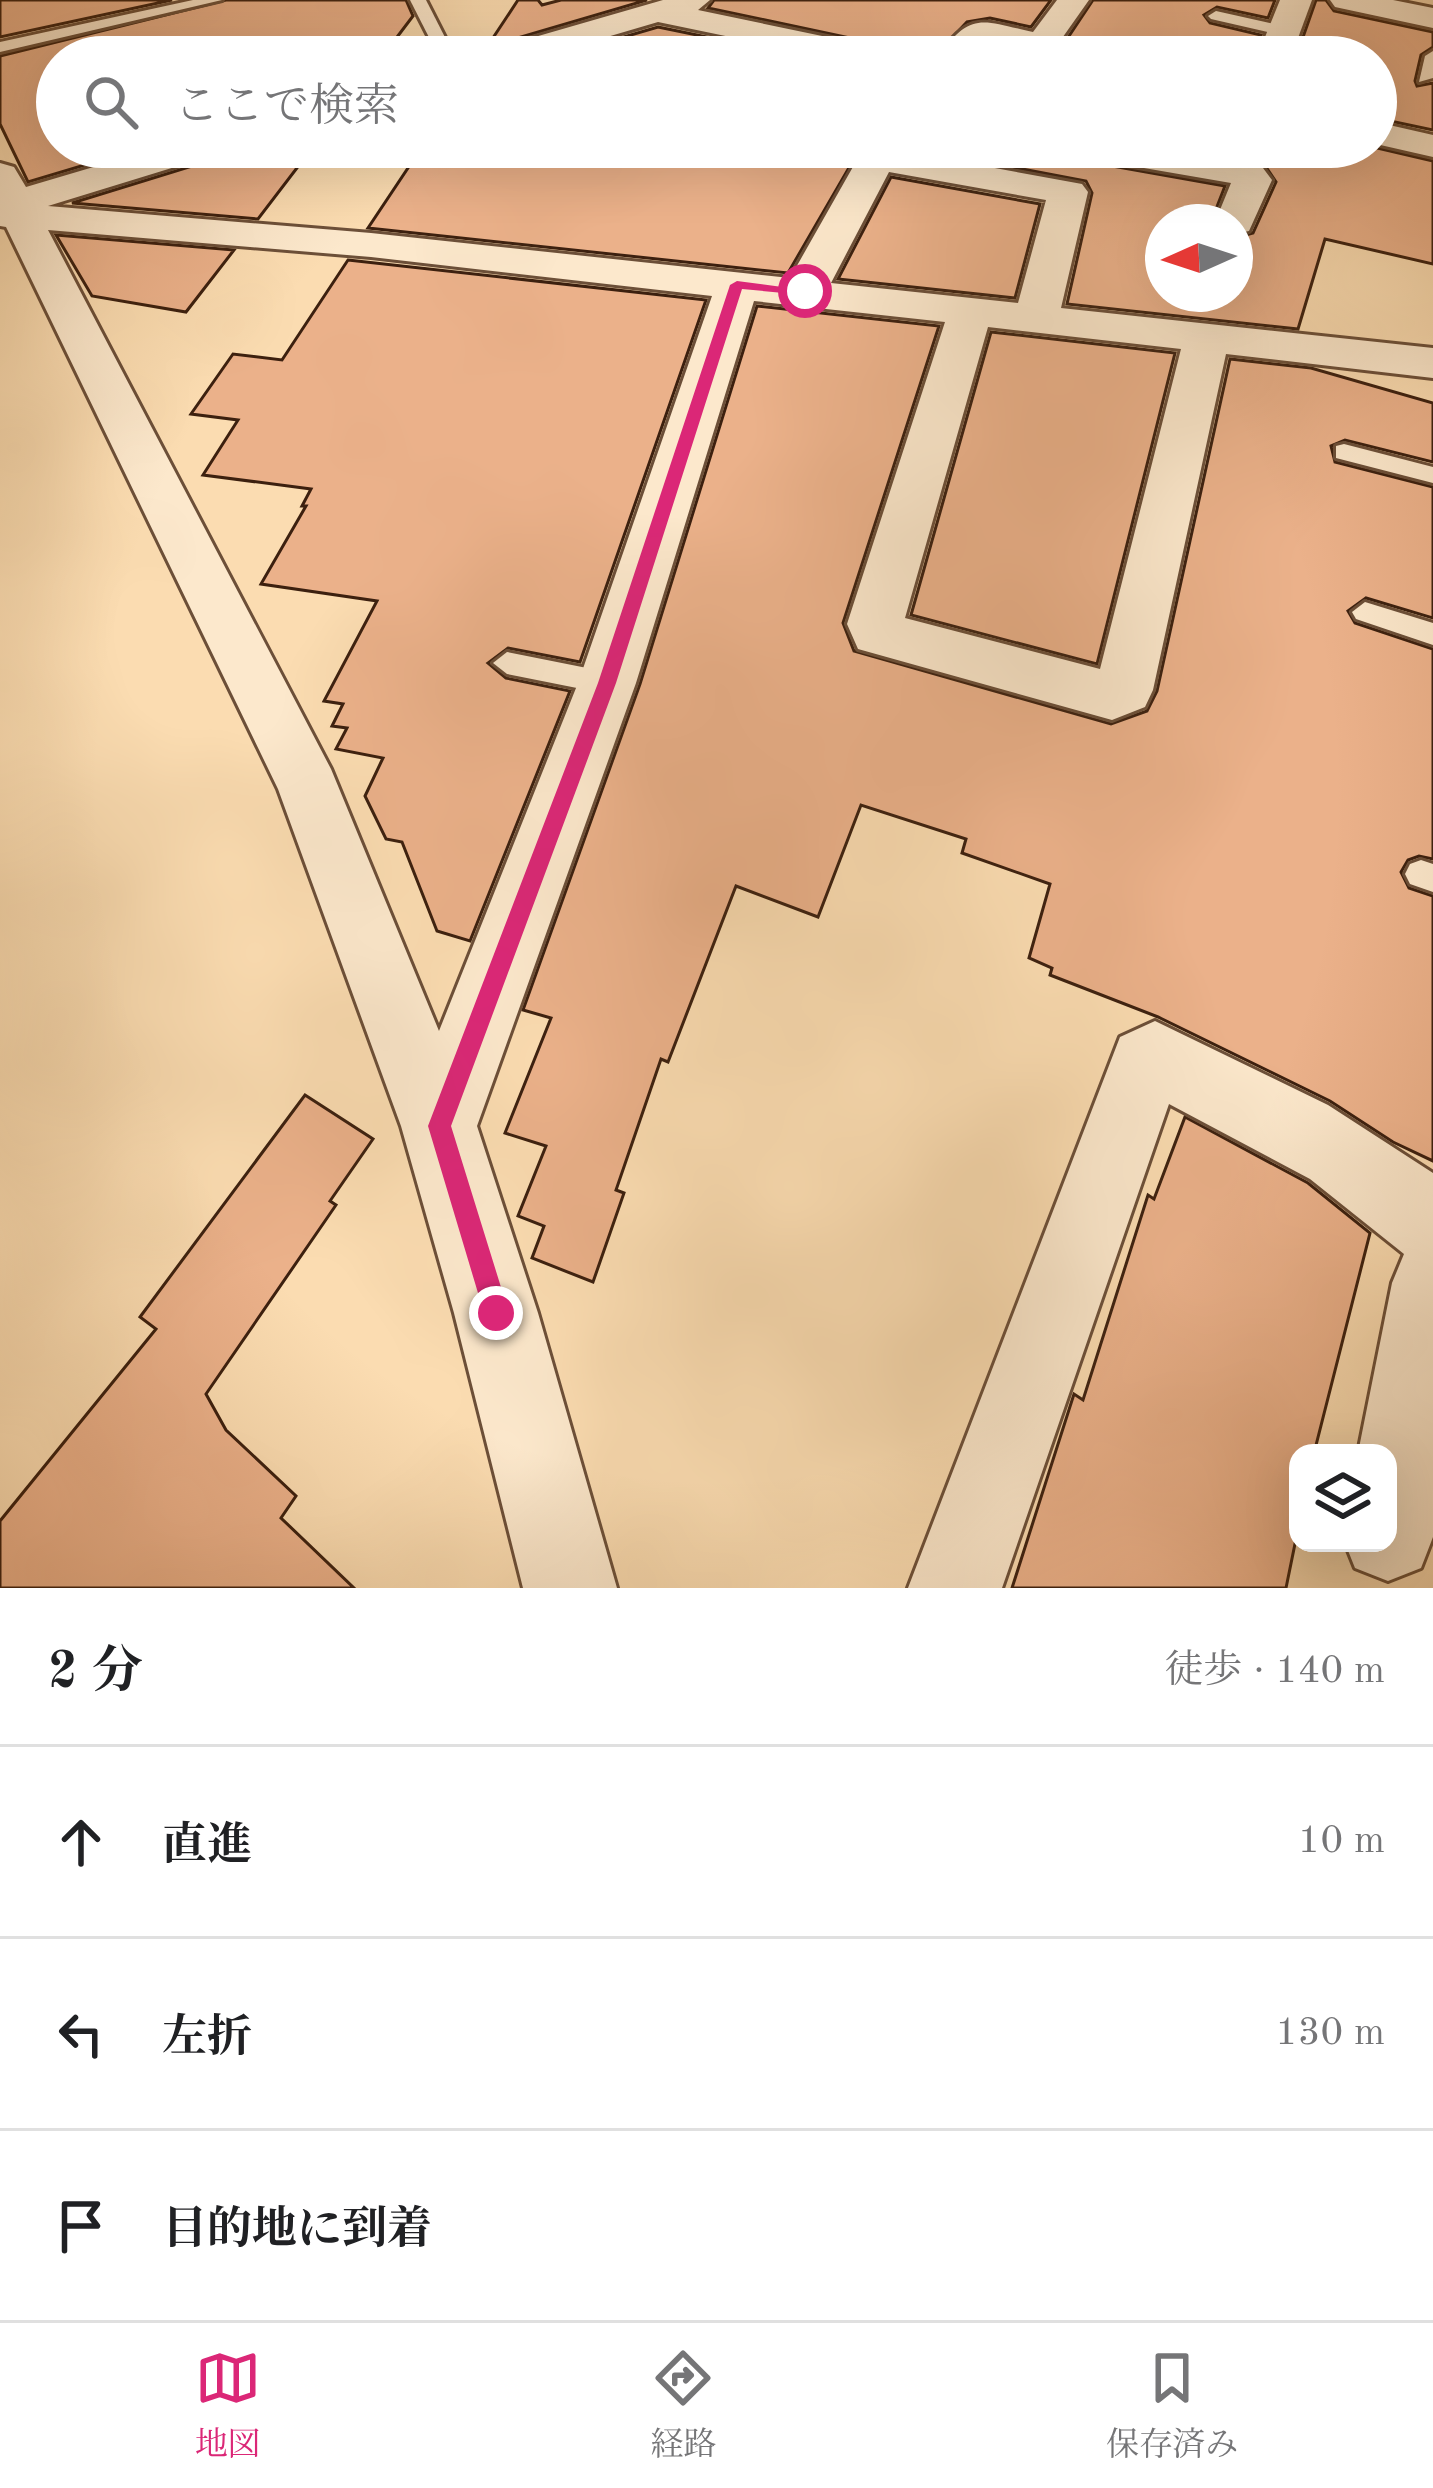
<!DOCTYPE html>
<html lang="ja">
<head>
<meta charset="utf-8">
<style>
	:root { --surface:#fff; --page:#f2f2f2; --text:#202124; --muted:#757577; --line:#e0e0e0; --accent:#db2777 }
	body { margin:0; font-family:"Old Standard TT","Noto Serif JP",serif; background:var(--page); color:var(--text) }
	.controls { position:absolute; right:36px; bottom:36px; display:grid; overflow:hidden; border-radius:24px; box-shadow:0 12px 48px #0002 }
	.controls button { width:108px; height:108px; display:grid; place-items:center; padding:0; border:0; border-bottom:3px solid var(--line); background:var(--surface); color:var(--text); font:60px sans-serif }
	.compass { position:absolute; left:1145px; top:204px; width:108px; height:108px; border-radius:50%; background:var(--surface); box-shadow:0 12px 48px #0002; rotate:267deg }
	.stop { position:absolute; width:36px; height:36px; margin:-27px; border:9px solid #db2777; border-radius:50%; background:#fff }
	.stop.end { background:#db2777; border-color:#fff; box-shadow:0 3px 12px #0008 }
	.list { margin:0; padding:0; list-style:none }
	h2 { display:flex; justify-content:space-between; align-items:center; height:156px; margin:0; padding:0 48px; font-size:51px }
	h2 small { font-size:39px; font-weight:400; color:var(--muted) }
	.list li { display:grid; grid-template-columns:78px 1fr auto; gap:36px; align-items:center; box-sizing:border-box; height:192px; padding:0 48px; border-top:3px solid var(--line) }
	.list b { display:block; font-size:45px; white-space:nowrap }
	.list em { font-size:39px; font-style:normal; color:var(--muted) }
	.icon { flex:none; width:66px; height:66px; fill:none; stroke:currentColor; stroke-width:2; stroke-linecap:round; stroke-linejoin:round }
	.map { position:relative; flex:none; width:1433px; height:1588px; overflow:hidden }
	.search { position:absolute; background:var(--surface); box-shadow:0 12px 48px #0002; left:36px; right:36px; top:36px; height:132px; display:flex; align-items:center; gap:30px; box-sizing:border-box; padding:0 42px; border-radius:66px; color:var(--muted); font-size:45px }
	.sheet { height:732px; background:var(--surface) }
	nav { display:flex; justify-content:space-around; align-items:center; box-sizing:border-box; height:168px; border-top:3px solid var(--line); background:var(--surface); font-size:33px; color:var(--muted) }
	nav a { display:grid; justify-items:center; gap:6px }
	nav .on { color:var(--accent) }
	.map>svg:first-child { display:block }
</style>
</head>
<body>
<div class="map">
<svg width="1433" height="1588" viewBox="0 0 1433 1588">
	<rect width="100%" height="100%" fill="#fbdcb1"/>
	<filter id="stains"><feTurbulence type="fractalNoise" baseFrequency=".00167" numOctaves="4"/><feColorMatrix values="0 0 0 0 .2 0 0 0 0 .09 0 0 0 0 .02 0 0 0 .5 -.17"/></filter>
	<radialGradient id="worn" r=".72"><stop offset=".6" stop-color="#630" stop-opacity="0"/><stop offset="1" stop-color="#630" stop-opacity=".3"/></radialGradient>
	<g fill="#ebb18a" stroke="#3c200f" stroke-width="3">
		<path d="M0 0H172L0 37Z"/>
		<path d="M226 0H406L413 16 382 57H57V147H145L28 182 0 124V56Z"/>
		<path d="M518 0H538L542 5 561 0H647L487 47Z"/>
		<path d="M714 0H1051L1031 27 990 18 967 22 934 57H896L888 46 708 8Z"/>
		<path d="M1093 0H1275L1268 18 1217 7 1204 15 1210 23 1261 35 1253 57H1048L1057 54Z"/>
		<path d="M1316 0H1326L1334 11 1433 32V47L1421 55 1415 81 1417 86 1433 83V130L1376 118V57H1296Z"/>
		<path d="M658 27 804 57H555Z"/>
		<path d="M224 147H313L258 219 72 203 215 159Z"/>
		<path d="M422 147H861L788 273 368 228Z"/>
		<path d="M905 147H1063L1072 159 1225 186 1211 222H1163V294H1235V238L1253 233 1276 182 1264 164 1190 147H1373L1433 161V264L1325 239 1298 329 1067 304 1092 193 1086 181Z"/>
		<path d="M891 177 1040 204 1015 298 838 279Z"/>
		<path d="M56 235 234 250 186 312 92 296Z"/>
		<path d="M348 260 706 300 580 662 508 648 488 663 506 678 570 691 470 941 437 931 402 842 386 839 365 796 383 758 336 749 347 728 332 726 343 704 324 701 377 601 261 584 306 506H302L311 489 203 475 238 420 191 414 233 354 282 360Z"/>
		<path d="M757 306 939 326 843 623 854 651 1111 724 1147 711 1157 691 1230 359 1311 368 1433 403V462L1345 440 1331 446 1335 462 1433 487V618L1366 598 1348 611 1355 623 1433 649V859L1419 856 1408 860 1401 872 1409 888 1433 896V1161L1393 1142 1330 1101 1158 1017 1050 975 1052 968 1029 958 1050 884 962 853 966 839 861 805 818 917 736 886 668 1062 661 1059 616 1190 624 1193 593 1282 532 1258 544 1226 518 1216 546 1146 505 1133 551 1018 523 1010 640 684Z"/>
		<path d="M991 332 1175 353 1097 664 911 615Z"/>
		<path d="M305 1095 373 1139 330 1201 336 1205 206 1394 226 1430 296 1496 281 1518 354 1588H0V1521L156 1329 140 1317Z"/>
		<path d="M1185 1117 1308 1183 1370 1233 1314 1453H1298V1529L1286 1588H1012L1074 1394 1083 1400 1148 1195 1154 1199Z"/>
	</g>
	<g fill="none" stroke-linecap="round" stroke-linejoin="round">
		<defs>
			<g id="service">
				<path d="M193 0H222L0 52V42Z"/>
				<path d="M410 0H426L455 57H439Z"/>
				<path d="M1216 11 1287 27 1289 30 1281 35 1211 19 1208 16Z"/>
				<path d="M1433 51V78L1419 82 1425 56Z"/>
				<path d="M1344 444 1433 467V483L1336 458V446Z"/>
				<path d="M1365 602 1433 623V645L1356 619 1352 612Z"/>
				<path d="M507 652 607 672 617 675 621 683 617 691 607 694 507 674 493 663Z"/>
				<path d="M1421 860 1433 864V892L1410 884 1405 874 1410 864Z"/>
			</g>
			<g id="minor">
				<path d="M663 0H710L698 10 875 47 887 50 892 57H826L658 22 539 57H485L490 50Z"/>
				<path d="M1057 0H1089L1053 51 1041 54 985 42 973 57H938C971 10 982 21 1033 32Z"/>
				<path d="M1280 0H1312L1291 57H1257Z"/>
				<path d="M1330 0H1393L1433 8V28L1335 7Z"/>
				<path d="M1376 122 1433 135V157L1376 144Z"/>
				<path d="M161 147H220L214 155 48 206 371 233 790 278 858 158 864 150 880 147 1082 184 1088 192 1061 308 1433 348V378L1226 354 1153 690 1145 707 1112 720 858 649 847 624 945 322 754 301 636 683 477 1126 538 1313 617 1588H523L454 1313 401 1126 278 789 6 227 0 226V163L14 167 26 187ZM889 172 1046 200 1018 303 831 283ZM48 230 371 257 712 296 578 683 439 1031 331 769ZM988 327 1181 349 1100 669 905 618Z"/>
				<path d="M1067 147H1169L1263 168 1272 180 1249 231 1235 234V222H1215L1231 183 1086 158 1073 155Z"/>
				<path d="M1155 1021 1328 1105 1433 1173V1537L1421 1568 1388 1581 1355 1568 1345 1543H1388V1453H1358L1392 1283 1404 1254 1310 1179 1169 1104 1002 1588H908L1120 1037Z"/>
			</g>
		</defs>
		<use href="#service" stroke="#6c4f38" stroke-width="6"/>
		<use href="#minor" stroke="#6c4f38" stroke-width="6"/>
		<use href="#service" fill="#fce8cc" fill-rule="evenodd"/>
		<use href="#minor" fill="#fce8cc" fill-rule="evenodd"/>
	</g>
	<path fill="#db2777" d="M737 281 812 291 805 295 742 289 616 683 451 1126 509 1313 506 1323 496 1326 487 1323 484 1313 428 1126 598 683 730 285Z"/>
	<rect width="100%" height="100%" filter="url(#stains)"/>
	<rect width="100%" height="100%" fill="url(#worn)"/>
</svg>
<div class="controls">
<button><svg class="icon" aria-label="layers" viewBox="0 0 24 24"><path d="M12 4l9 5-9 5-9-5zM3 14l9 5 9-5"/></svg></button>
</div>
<svg class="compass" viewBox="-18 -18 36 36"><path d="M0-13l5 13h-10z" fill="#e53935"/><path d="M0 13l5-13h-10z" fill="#757577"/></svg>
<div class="stop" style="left:805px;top:291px"></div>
<div class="stop end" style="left:496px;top:1313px"></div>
<div class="search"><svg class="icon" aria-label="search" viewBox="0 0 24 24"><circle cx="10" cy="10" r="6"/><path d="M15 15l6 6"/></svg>ここで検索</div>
</div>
<section class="sheet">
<h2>2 分<small>徒歩 · 140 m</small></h2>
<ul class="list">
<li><svg class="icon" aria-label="ahead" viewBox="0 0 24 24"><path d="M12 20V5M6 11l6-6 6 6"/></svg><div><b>直進</b></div><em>10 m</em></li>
<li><svg class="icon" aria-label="left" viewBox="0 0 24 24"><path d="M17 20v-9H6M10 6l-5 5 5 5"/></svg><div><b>左折</b></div><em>130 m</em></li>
<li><svg class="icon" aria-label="arrive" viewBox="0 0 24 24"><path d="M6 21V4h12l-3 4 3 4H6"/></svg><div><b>目的地に到着</b></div></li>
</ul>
</section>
<nav>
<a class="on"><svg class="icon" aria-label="map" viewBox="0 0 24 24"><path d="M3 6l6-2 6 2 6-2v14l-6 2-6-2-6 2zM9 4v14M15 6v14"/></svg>地図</a>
<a><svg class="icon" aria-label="directions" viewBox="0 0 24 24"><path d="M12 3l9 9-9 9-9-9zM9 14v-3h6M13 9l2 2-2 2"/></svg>経路</a>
<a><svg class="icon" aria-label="saved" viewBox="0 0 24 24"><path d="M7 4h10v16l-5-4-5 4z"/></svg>保存済み</a>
</nav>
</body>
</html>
